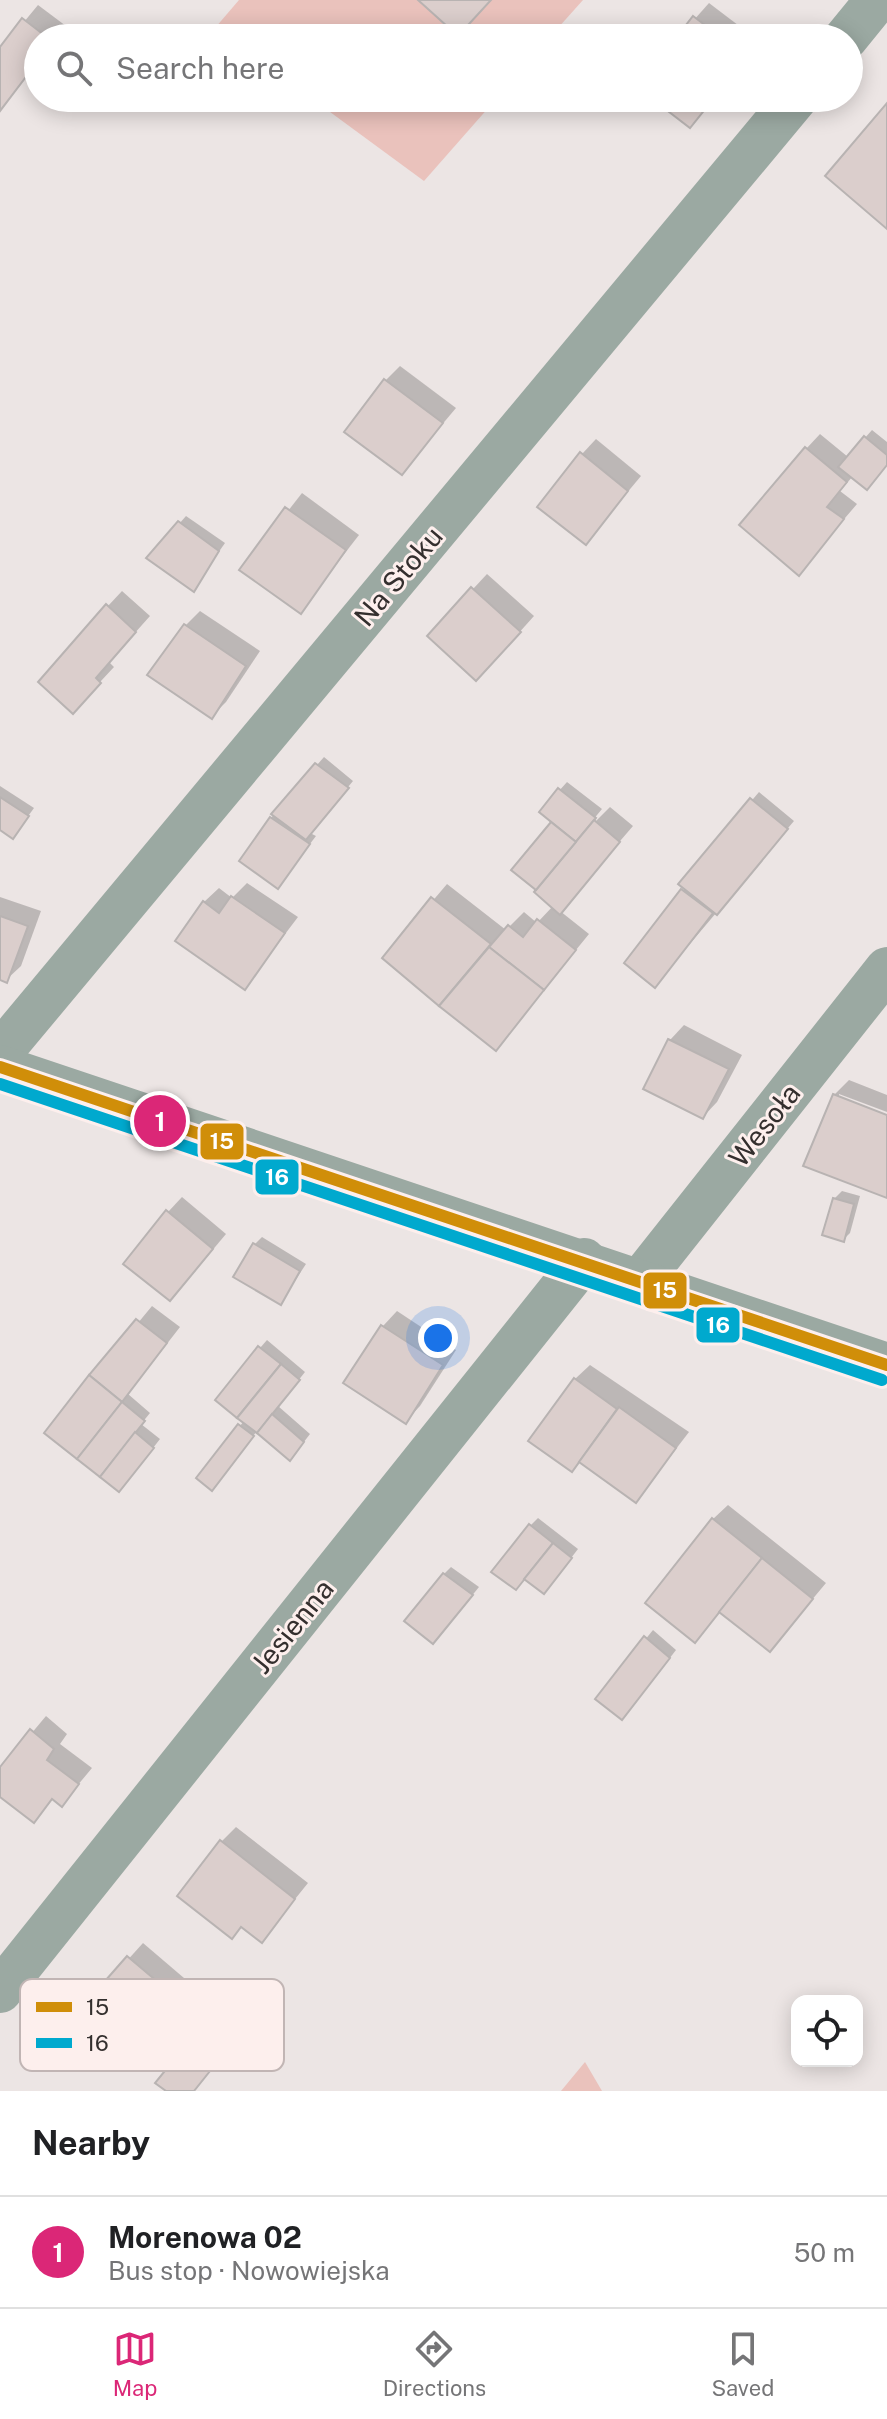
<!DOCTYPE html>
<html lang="en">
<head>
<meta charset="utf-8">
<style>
	:root { --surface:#fff; --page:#f6f6f6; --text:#202124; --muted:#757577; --line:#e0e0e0; --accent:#db2777 }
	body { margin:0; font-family:"Public Sans",sans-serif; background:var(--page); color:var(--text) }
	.controls { position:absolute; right:24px; bottom:24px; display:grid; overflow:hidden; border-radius:16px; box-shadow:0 4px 20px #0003 }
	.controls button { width:72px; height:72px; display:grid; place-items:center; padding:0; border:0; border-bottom:2px solid var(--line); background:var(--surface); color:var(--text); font:40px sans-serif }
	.you { position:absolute; left:438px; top:1338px; width:28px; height:28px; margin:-20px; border:6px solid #fff; border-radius:50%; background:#1a73e8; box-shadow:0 0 0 12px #1a73e833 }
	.badge { display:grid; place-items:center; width:52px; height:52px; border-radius:50%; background:var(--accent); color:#fff; font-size:26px; font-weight:700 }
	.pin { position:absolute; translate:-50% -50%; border:4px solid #fff; box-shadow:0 2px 8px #0006 }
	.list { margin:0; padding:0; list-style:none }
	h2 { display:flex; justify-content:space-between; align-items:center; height:104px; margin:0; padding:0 32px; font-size:34px }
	h2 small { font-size:26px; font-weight:400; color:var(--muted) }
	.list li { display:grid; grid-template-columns:52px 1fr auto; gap:24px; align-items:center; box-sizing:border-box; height:112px; padding:0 32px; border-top:2px solid var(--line) }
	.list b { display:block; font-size:30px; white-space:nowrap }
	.list p { margin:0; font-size:26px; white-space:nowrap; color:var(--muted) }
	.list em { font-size:26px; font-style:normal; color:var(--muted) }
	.icon { flex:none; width:44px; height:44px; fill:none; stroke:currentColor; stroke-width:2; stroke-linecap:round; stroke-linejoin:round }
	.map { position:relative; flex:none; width:887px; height:2091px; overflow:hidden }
	.search { position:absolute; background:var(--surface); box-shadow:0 4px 20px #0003; left:24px; right:24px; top:24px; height:88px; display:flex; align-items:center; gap:20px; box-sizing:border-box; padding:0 28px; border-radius:44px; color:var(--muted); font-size:30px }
	.sheet { height:216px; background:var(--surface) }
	nav { display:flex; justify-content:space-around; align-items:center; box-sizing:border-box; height:112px; border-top:2px solid var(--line); background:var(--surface); font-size:22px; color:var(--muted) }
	nav a { display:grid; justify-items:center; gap:4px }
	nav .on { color:var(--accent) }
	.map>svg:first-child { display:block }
</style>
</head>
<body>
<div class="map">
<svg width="887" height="2091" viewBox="0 0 887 2091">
	<rect width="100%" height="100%" fill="#ece5e4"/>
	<g fill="#eac2bc">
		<path d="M239 0H583L549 38H229L215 28Z"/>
		<path d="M311 98H497L424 181Z"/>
		<path d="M585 2062 602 2091H561Z"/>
	</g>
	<g fill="#0003">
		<path d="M709 3 755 38H678Z"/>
		<path d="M38 5 66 26 56 38H38V62L0 110V51Z"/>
		<path d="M400 366 456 408 402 472 385 381Z"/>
		<path d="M872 430 887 442V464L853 476 840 491 857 504 798 573 806 449 820 434 848 457Z"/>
		<path d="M596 439 641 476 585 543 582 454Z"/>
		<path d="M302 493 359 535 300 611 242 570Z"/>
		<path d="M186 516 225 543 199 580 179 524Z"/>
		<path d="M487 574 534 616 491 664 473 589Z"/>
		<path d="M122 591 150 616 109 662 114 667 87 696 108 606Z"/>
		<path d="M200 611 260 651 226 702 212 716 185 626Z"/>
		<path d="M324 757 353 781 310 833 316 836 278 886 242 860 274 814Z"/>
		<path d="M567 782 602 809 592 821 594 823 610 807 633 826 560 911 589 934 496 1048 385 957 447 884 506 930 524 912 537 923 553 906 544 883 514 870 554 822 541 811Z"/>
		<path d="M0 786 34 808 13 837 0 828Z"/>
		<path d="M759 792 794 821 655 985 685 887 681 884Z"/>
		<path d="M247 883 298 917 245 987 204 902 219 888 232 898Z"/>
		<path d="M0 897 41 911 21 966 6 980 0 978Z"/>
		<path d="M684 1025 742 1055 717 1102 703 1117 646 1088 670 1040Z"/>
		<path d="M849 1080 887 1095V1112L839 1094V1098L887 1117V1196L834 1095Z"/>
		<path d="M842 1191 860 1196 850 1233 843 1240 834 1199Z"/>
		<path d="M182 1197 226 1234 184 1284 168 1212Z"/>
		<path d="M262 1237 306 1264 281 1302 255 1244Z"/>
		<path d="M152 1306 180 1327 128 1394 150 1413 141 1424 160 1439 126 1483 47 1433Z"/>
		<path d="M397 1311 456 1350 420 1406 406 1421 346 1383 383 1326Z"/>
		<path d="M267 1340 305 1372 278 1406 310 1434 297 1451 257 1431 219 1481 198 1477 244 1421 260 1348Z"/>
		<path d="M590 1365 689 1432 636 1501 580 1461 575 1379Z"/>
		<path d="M728 1505 826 1583 770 1650 721 1611 694 1640 713 1519Z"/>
		<path d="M538 1518 578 1549 551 1584 531 1525Z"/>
		<path d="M451 1567 479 1587 440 1635 444 1574Z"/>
		<path d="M653 1630 676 1650 630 1710 598 1698Z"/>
		<path d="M46 1716 67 1734 60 1744 92 1768 62 1804 54 1798 34 1821 0 1795V1771Z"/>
		<path d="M236 1827 308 1883 262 1940 242 1926 232 1937 221 1842Z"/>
		<path d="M143 1943 191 1984 135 2047 87 2005Z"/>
		<path d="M203 2029 227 2048 193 2091H169L158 2082Z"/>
	</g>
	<g fill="#dbcecc" stroke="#b8b3b2" stroke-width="2">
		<path d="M418 0H491L458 36Z"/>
		<path d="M693 16 722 38H676Z"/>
		<path d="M22 18 48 38H38V61L0 111V47Z"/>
		<path d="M651 98H714L690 128Z"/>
		<path d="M887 103V229L825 176Z"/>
		<path d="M384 379 443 423 402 475 344 432Z"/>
		<path d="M864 436 887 455V465L867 490 838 467Z"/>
		<path d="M805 447 847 482 827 507 844 519 799 576 739 525Z"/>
		<path d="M580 452 628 491 586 545 537 507Z"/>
		<path d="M285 507 346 550 301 614 239 570Z"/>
		<path d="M178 521 219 551 194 592 146 558Z"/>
		<path d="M471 587 521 632 476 681 427 636Z"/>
		<path d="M106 604 136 632 96 678 101 683 73 714 38 682Z"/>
		<path d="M184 624 246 666 212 719 147 675Z"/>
		<path d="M315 763 349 788 306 840 271 814Z"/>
		<path d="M558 788 596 818 576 842 539 812Z"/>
		<path d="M0 797 29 816 13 839 0 830Z"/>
		<path d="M750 798 788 829 717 915 678 884Z"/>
		<path d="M270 817 310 844 278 889 239 861Z"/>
		<path d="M594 820 620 842 560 915 534 892Z"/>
		<path d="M551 822 576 842 536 890 511 870Z"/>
		<path d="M681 889 713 913 655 988 624 963Z"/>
		<path d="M231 896 285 933 245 990 175 941 203 901 219 913Z"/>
		<path d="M431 897 491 944 439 1006 382 958Z"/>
		<path d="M0 916 28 926 7 983 0 980Z"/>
		<path d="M537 919 576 950 544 990 489 947 508 925 523 937Z"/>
		<path d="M489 947 544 990 496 1051 439 1006Z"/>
		<path d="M668 1039 729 1069 703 1119 643 1089Z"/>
		<path d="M833 1094 887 1115V1198L803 1166Z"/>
		<path d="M833 1198 854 1204 844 1242 822 1235Z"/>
		<path d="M166 1210 213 1249 170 1301 123 1264Z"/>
		<path d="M253 1243 300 1271 281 1305 233 1277Z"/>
		<path d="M136 1319 167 1343 122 1402 89 1375Z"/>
		<path d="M381 1325 443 1365 406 1424 343 1383Z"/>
		<path d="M258 1346 281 1364 237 1418 215 1400Z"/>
		<path d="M281 1364 300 1380 257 1433 237 1418Z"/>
		<path d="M89 1375 122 1402 77 1459 44 1433Z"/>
		<path d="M574 1378 617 1409 572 1472 528 1441Z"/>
		<path d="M122 1402 145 1421 100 1477 77 1459Z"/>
		<path d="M619 1407 676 1448 636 1503 579 1462Z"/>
		<path d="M272 1414 304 1442 290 1461 257 1433Z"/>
		<path d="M238 1424 254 1436 212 1491 196 1478Z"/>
		<path d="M135 1432 154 1448 119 1492 100 1477Z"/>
		<path d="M712 1518 762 1558 695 1643 645 1603Z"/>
		<path d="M529 1524 553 1543 516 1590 491 1572Z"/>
		<path d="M553 1543 572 1558 544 1594 524 1579Z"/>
		<path d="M762 1558 813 1599 770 1652 719 1612Z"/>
		<path d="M443 1573 473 1595 433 1644 404 1621Z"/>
		<path d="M644 1636 670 1658 622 1720 595 1699Z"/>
		<path d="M30 1729 54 1749 47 1760 79 1784 62 1807 52 1799 34 1823 0 1797V1767Z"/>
		<path d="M220 1840 295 1899 262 1943 241 1927 232 1939 177 1896Z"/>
		<path d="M127 1956 178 1999 135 2049 84 2005Z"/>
		<path d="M194 2035 222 2056 194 2091H166L155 2083Z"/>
	</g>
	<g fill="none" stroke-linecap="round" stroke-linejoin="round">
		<g stroke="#9ba9a2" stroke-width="44">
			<path d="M846 38 877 0"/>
			<path d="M0 1053 796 98"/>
			<path d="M640 1281 887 969"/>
			<path d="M0 1991 584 1260"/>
		</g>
		<path stroke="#9ba9a2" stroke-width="44" d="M0 1067 887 1365"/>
		<defs>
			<path id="bus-1" d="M0 1067 887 1365"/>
			<path id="bus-2" d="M0 1084 882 1380"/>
		</defs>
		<use href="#bus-1" stroke="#fdefed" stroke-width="18"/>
		<use href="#bus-2" stroke="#fdefed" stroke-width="18"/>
		<use href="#bus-1" stroke="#d08e09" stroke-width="12"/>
		<use href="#bus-2" stroke="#00a9ce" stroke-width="12"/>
	</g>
	<g text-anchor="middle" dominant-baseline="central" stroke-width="6" stroke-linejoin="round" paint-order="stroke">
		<g font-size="28" fill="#342f2e" stroke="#fdefed">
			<text transform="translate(398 576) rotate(-50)">Na Stoku</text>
			<text transform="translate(764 1125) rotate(-52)">Wesoła</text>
			<text transform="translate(292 1626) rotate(-51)">Jesienna</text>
		</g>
	</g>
	<rect x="20" y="1979" width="264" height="92" rx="12" fill="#fdefed" stroke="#c1b5b4" stroke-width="2"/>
	<rect x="36" y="2002" width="36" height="10" fill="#d08e09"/>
	<rect x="36" y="2038" width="36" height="10" fill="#00a9ce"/>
	<g font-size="22" fill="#342f2e">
		<text x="86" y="2015">15</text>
		<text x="86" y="2051">16</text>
	</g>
	<g stroke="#fdefed" stroke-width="3">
		<rect x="199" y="1122" width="46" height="39" rx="8" fill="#d08e09"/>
		<rect x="254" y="1158" width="46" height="38" rx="8" fill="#00a9ce"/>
		<rect x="642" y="1271" width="46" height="39" rx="8" fill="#d08e09"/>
		<rect x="695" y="1306" width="46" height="38" rx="8" fill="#00a9ce"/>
	</g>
	<g font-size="22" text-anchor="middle" font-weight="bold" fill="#fff">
		<text x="222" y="1149">15</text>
		<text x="277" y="1185">16</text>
		<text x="665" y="1298">15</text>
		<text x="718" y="1333">16</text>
	</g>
</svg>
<div class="controls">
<button><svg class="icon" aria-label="locate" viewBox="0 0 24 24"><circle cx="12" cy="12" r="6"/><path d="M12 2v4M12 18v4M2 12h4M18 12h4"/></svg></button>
</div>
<div class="you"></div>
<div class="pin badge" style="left:160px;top:1121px">1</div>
<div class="search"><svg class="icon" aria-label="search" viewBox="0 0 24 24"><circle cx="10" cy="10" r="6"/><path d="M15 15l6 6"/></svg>Search here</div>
</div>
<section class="sheet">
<h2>Nearby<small></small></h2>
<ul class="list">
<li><span class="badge">1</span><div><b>Morenowa 02</b><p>Bus stop · Nowowiejska</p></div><em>50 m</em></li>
</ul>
</section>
<nav>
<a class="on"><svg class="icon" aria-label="map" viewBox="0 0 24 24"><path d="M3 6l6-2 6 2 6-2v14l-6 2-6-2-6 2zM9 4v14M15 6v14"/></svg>Map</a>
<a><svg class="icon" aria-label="directions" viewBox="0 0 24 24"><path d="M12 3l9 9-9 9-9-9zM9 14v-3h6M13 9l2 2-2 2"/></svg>Directions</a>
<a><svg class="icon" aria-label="saved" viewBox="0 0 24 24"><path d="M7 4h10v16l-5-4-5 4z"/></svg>Saved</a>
</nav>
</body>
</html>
